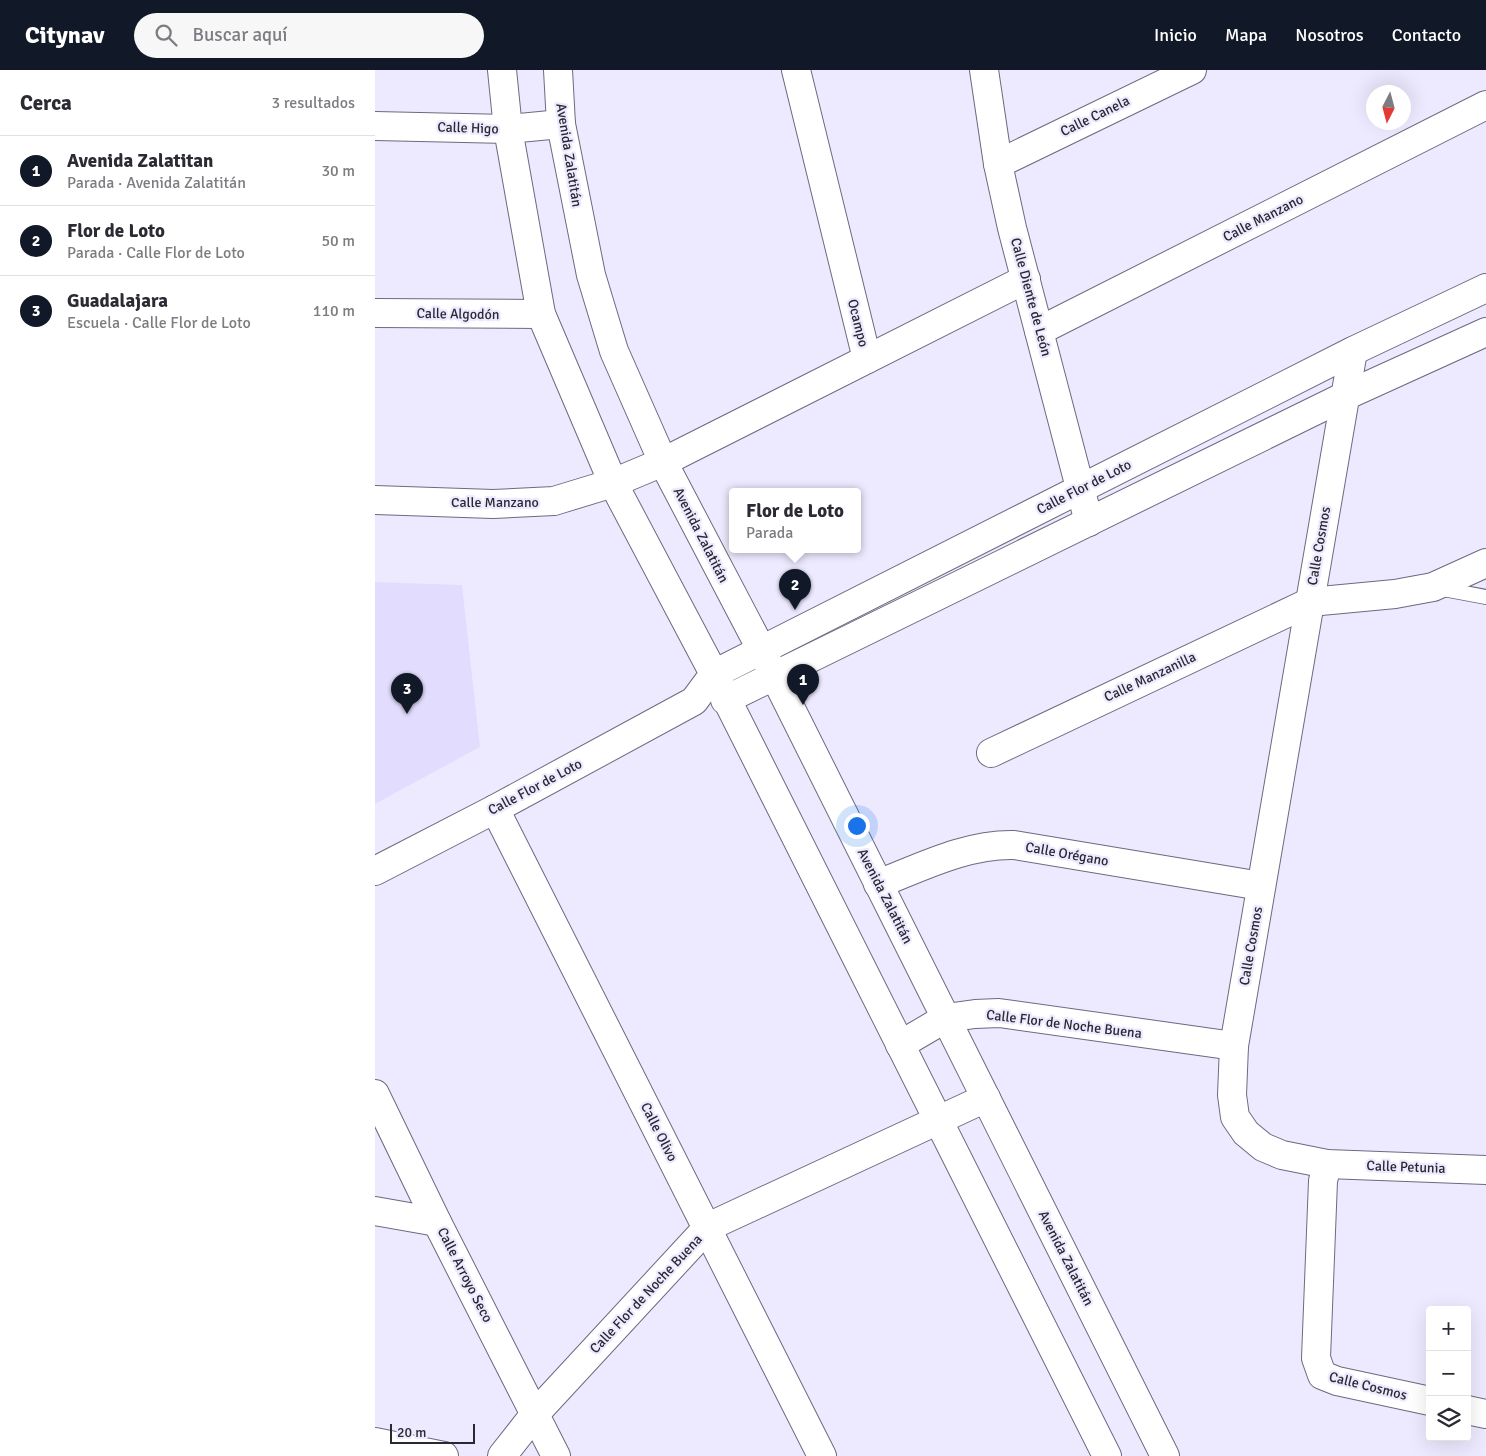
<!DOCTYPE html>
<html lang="es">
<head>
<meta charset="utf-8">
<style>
	:root { --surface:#fff; --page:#f7f7f7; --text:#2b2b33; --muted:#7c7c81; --line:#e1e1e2; --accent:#111827 }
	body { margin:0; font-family:Signika,sans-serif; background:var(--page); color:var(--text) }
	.controls { position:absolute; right:15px; bottom:15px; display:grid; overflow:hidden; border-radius:5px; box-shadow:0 5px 20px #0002 }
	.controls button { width:45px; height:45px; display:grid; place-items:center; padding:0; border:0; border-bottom:1px solid var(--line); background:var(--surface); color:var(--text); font:25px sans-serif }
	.compass { position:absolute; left:991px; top:15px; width:45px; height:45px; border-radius:50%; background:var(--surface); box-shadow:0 5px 20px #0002; rotate:186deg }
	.scale { position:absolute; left:15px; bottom:12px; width:85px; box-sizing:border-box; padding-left:5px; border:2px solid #2a2831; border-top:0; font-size:14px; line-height:18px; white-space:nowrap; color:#2a2831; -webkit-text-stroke:4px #edeaff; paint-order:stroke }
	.you { position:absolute; left:481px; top:755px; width:18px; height:18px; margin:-12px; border:4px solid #fff; border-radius:50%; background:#1a73e8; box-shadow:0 0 0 8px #1a73e833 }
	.badge { display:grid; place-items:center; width:32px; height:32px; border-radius:50%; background:var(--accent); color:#fff; font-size:16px; font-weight:700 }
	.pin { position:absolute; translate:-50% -41px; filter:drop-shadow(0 1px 2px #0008) }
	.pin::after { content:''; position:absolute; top:26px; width:18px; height:15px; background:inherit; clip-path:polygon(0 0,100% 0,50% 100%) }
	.popup { position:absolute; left:354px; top:418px; width:132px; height:65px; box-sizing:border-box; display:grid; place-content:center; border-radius:5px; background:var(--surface); filter:drop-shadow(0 1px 4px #0005); font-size:16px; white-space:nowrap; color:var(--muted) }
	.popup b { font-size:19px; color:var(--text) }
	.popup::after { content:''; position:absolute; left:50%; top:100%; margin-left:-10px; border:10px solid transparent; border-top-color:var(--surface) }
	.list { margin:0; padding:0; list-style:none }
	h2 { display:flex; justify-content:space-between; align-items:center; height:65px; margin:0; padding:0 20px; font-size:21px }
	h2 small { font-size:16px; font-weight:400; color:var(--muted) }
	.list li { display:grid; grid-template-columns:32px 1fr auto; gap:15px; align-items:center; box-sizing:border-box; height:70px; padding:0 20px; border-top:1px solid var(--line) }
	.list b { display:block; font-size:19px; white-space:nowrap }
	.list p { margin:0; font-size:16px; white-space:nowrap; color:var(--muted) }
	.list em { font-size:16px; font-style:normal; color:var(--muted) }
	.icon { flex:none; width:28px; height:28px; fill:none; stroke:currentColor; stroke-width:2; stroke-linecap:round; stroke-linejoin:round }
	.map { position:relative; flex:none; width:1111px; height:1386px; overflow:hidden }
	header { display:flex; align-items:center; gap:30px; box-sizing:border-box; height:70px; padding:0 25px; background:var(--accent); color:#fff }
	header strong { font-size:24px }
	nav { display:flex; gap:28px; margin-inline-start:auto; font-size:18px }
	.search { width:350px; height:45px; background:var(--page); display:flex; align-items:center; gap:12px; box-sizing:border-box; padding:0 18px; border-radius:28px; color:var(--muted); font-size:19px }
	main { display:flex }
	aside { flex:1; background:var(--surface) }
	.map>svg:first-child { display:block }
</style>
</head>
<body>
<header>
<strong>Citynav</strong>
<div class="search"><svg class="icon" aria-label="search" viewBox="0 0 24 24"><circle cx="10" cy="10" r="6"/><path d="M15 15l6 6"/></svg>Buscar aquí</div>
<nav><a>Inicio</a><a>Mapa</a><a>Nosotros</a><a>Contacto</a></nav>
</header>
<main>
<aside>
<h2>Cerca<small>3 resultados</small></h2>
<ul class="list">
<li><span class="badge">1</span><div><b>Avenida Zalatitan</b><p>Parada · Avenida Zalatitán</p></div><em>30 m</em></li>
<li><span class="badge">2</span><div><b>Flor de Loto</b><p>Parada · Calle Flor de Loto</p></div><em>50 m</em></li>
<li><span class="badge">3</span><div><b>Guadalajara</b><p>Escuela · Calle Flor de Loto</p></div><em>110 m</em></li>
</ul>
</aside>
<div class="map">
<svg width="1111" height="1386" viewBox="0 0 1111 1386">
	<rect width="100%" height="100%" fill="#edeaff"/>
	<path fill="#e2ddfe" d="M0 512 87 515 105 677 0 734Z"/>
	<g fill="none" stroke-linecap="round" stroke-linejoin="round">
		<defs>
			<path id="lane" d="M1063 518 1111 527"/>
			<g id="street">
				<path d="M183 0 186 54 216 205 239 281 288 392 386 579"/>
				<path d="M421 0 492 289"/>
				<path d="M609 0 623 94 637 158 714 452"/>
				<path d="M0 56 133 59 186 54"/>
				<path d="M623 94 817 0"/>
				<path d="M0 243 166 244"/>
				<path d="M664 261 1111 35"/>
				<path d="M978 281 859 976 857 1025 860 1047 871 1063 888 1077 907 1085 952 1094 1111 1100"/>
				<path d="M0 430 118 434 179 431 238 413 288 392 651 209"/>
				<path d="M616 683 935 532 1020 524 1058 517 1111 493"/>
				<path d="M120 739 447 1386"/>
				<path d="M0 801 120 739 319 631 339 604 238 413 166 244 133 59 127 0"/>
				<path d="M503 814C547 797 591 774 639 775L886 816"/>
				<path d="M525 975 571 948 600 944 624 943 859 976"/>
				<path d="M0 1024 62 1152 181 1386"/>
				<path d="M952 1094 948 1111 941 1288 947 1305 962 1311 1055 1331"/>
				<path d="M0 1141 62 1152"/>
				<path d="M1092 1340 1111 1344"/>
				<path d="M0 1372 69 1386"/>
				<path d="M127 1386 160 1344 333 1157 611 1028"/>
			</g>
			<g id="secondary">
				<path d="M386 579 790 1386"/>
				<path d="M350 630 970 326 1111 262"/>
				<path d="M732 1386 339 604 978 281 1111 218"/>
			</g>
		</defs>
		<use href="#lane" stroke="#6d697f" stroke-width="16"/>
		<use href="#street" stroke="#6d697f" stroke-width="30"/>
		<use href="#secondary" stroke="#6d697f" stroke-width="30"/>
		<use href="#lane" stroke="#fff" stroke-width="14"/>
		<use href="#street" stroke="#fff" stroke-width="28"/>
		<use href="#secondary" stroke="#fff" stroke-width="28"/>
	</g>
	<g text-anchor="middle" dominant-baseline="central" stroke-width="4.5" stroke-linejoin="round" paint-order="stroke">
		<g font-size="14" fill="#2a2831" stroke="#edeaff">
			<text transform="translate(720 46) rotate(-26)">Calle Canela</text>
			<text transform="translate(93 58) rotate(2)">Calle Higo</text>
			<text transform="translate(194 85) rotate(81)">Avenida Zalatitán</text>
			<text transform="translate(888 148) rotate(-27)">Calle Manzano</text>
			<text transform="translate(656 227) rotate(75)">Calle Diente de León</text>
			<text transform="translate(83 244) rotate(1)">Calle Algodón</text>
			<text transform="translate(483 253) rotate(76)">Ocampo</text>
			<text transform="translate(709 417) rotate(-27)">Calle Flor de Loto</text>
			<text x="120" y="432">Calle Manzano</text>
			<text transform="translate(326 465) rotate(63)">Avenida Zalatitán</text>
			<text transform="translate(944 476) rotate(-80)">Calle Cosmos</text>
			<text transform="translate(775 607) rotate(-25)">Calle Manzanilla</text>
			<text transform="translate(160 717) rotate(-28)">Calle Flor de Loto</text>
			<text transform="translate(692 784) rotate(10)">Calle Orégano</text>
			<text transform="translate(510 826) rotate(63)">Avenida Zalatitán</text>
			<text transform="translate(876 876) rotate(-80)">Calle Cosmos</text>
			<text transform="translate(689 954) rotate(7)">Calle Flor de Noche Buena</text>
			<text transform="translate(284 1062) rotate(63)">Calle Olivo</text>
			<text transform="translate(1031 1097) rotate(2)">Calle Petunia</text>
			<text transform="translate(691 1188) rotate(63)">Avenida Zalatitán</text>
			<text transform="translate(90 1205) rotate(63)">Calle Arroyo Seco</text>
			<text transform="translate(271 1224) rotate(-47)">Calle Flor de Noche Buena</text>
			<text transform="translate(993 1316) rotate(14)">Calle Cosmos</text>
		</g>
	</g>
</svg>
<div class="controls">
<button>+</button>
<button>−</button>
<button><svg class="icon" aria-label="layers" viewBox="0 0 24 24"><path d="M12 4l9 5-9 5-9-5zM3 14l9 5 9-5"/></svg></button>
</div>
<svg class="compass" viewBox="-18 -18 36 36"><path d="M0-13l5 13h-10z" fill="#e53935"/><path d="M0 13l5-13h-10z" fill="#7c7c81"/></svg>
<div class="scale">20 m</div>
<div class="you"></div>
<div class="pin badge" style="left:428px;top:635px">1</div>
<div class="pin badge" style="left:420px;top:540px">2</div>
<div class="popup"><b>Flor de Loto</b>Parada</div>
<div class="pin badge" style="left:32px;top:644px">3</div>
</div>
</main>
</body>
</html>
